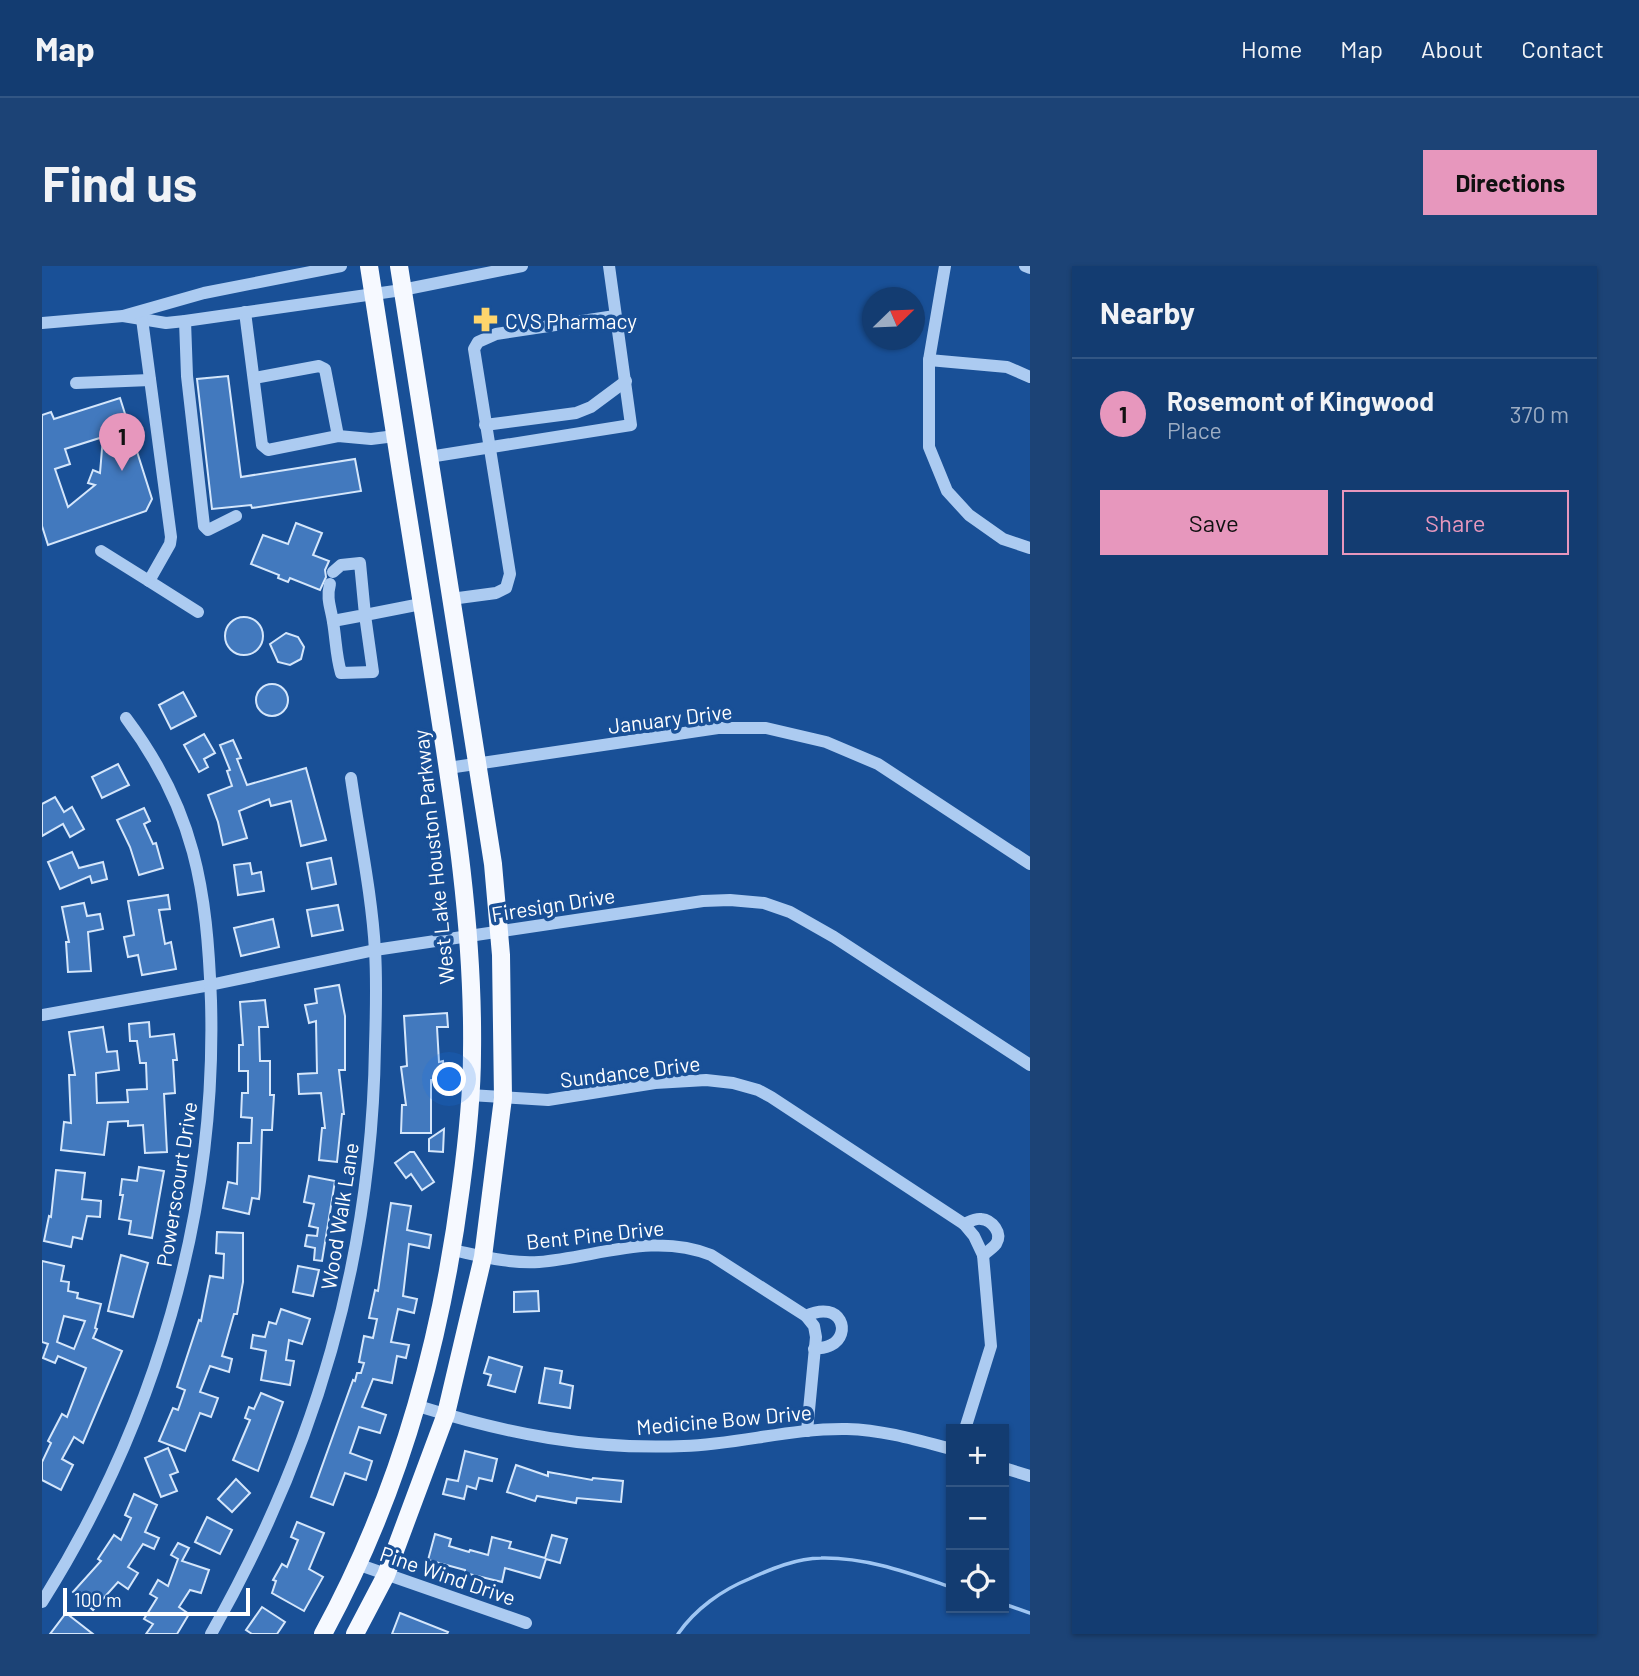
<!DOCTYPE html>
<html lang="en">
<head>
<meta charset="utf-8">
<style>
	:root { --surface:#133c71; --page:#1c4376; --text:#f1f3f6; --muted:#9dadc3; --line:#325684; --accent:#e797bd }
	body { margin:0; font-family:Barlow,sans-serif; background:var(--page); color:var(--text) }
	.controls { position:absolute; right:21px; bottom:21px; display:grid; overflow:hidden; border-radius:0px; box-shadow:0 2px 5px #0004 }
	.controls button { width:63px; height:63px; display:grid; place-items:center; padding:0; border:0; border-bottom:2px solid var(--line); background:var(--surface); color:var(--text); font:35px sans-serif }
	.compass { position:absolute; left:820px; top:21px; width:63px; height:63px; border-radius:50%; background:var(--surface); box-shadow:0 2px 5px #0004; rotate:67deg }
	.scale { position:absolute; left:21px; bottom:18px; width:187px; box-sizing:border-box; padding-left:7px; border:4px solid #fff; border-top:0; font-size:19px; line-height:24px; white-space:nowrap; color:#fff; -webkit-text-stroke:5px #195097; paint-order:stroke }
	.you { position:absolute; left:408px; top:814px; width:24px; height:24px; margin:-18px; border:5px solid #fff; border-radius:50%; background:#1a73e8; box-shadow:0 0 0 10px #1a73e833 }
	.badge { display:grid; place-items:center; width:46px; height:46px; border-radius:50%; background:var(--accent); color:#111; font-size:23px; font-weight:700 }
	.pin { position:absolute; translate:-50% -58px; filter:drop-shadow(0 2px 4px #0008) }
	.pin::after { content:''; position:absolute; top:37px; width:24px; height:21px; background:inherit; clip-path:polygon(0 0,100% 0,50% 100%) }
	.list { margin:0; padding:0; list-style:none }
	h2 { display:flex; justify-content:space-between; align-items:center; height:91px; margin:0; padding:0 28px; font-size:30px }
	h2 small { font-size:23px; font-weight:400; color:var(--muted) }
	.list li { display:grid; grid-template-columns:46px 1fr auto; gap:21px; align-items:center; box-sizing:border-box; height:112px; padding:0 28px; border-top:2px solid var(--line) }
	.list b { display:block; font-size:26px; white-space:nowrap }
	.list p { margin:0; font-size:23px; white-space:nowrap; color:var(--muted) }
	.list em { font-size:23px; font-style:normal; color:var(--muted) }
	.actions { display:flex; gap:14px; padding:21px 28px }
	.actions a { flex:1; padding:16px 0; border:2px solid var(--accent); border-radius:0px; text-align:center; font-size:24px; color:var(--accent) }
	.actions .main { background:var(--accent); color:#111 }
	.icon { flex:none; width:38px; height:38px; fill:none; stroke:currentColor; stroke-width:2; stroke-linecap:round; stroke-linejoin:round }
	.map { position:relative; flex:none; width:988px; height:1368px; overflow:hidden; border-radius:0px }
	header { display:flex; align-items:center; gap:42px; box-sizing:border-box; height:98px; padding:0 35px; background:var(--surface); border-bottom:2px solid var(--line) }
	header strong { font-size:33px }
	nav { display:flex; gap:38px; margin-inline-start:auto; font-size:24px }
	.intro { display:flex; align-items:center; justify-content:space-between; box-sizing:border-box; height:168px; padding:0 42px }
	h1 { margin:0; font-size:49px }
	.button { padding:18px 32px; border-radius:0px; background:var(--accent); color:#111; font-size:24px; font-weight:700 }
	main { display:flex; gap:42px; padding:0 42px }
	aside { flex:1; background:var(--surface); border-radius:0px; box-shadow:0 2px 5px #0004 }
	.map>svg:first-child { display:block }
</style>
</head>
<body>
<header>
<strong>Map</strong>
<nav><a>Home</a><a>Map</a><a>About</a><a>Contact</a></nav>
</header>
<div class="intro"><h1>Find us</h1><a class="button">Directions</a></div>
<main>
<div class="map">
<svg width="988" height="1368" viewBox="0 0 988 1368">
	<rect width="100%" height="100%" fill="#195097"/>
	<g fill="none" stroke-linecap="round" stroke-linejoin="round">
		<g stroke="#9fc6f3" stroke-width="3.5">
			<path d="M962 1338 988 1347"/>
			<path d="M636 1368C653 1343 680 1324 707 1313 729 1303 755 1292 779 1292 824 1291 867 1307 909 1321"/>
		</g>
	</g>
	<g fill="#4279be" stroke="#d4e6fb" stroke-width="2" fill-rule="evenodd">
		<path d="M186 110 199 211 313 193 319 225 210 242 209 239 170 243 155 113Z"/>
		<path d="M78 132 110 233 104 245 6 279 0 260V149L9 146 12 153ZM61 171 58 207 51 204 46 217 53 219 26 241 13 203 28 198 23 183Z"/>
		<path d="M254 257 280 267 271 289 287 295 283 304 284 311 278 324 248 312 246 316 236 312 237 309 209 298 221 269 246 278Z"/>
		<circle cx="202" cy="370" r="19"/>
		<path d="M244 367 256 371 262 381 259 393 248 399 236 396 228 378Z"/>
		<circle cx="230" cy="434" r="16"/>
		<path d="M141 426 154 450 129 463 117 439Z"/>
		<path d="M162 468 173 487 162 493 166 501 157 506 142 479Z"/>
		<path d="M191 474 199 492 195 493 205 519 264 502 284 574 259 580 249 535 229 540 227 533 197 545 205 572 181 579 176 556 166 529 190 520 185 505 188 504 178 479Z"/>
		<path d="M76 498 87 519 60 532 50 511Z"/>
		<path d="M13 531 22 546 30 541 42 563 28 571 21 558 0 570V538Z"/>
		<path d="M102 542 108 555 102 558 111 578 114 577 121 602 97 609 88 581 75 554Z"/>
		<path d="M30 586 37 602 61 596 65 613 50 617 48 610 18 623 6 596Z"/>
		<path d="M289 592 294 618 270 623 265 597Z"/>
		<path d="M208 597 210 608 219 606 222 625 196 629 192 599Z"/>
		<path d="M126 629 128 643 117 644 123 678 129 676 134 703 100 709 96 689 86 691 82 671 92 669 86 635Z"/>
		<path d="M42 637 45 650 58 648 61 663 46 666 49 705 26 706 24 676H27L20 641Z"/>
		<path d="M296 639 301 664 270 670 265 644Z"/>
		<path d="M231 653 237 681 199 690 192 662Z"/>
		<path d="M297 719 303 750V804H297L302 848H300L295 896 277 894 280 862H283L279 827 257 828 256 808 275 807 274 755 267 757 263 739 275 737 273 723Z"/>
		<path d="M223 734 226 761H217L218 795H228V829H232L230 864H220L218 925 217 933 210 932 207 948 181 942 186 916 195 918 196 877H209L210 852 199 851 200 827H206V805H197V779H201L198 736Z"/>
		<path d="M405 747 406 761H395L397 796 401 795 403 812 389 814V867H359L360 839H364L359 801 365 800 362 750Z"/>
		<path d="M107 756 108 771 132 768 135 794H131L133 827 122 828 125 886 103 887 101 859 86 860V855L66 856 62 889 19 884 22 856 29 857 27 809H33L27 766 61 761 65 786 75 785 77 804 54 807 55 837 86 836 85 824 105 823 104 797H98L95 775H88L87 758Z"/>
		<path d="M402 863 401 886 387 885V873Z"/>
		<path d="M368 886H372L392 916 380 924 369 908 364 912 353 897Z"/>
		<path d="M97 901 122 905 110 972 87 968 89 955 77 953 81 929H78L80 913 95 915Z"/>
		<path d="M14 904 43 907 40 933 59 935 58 951 45 950 40 973 31 971 29 981 2 975 7 950 9 951Z"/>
		<path d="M267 910 293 915 280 995 272 994 273 982 263 980 265 969 275 970 276 962 267 960 272 938 262 936Z"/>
		<path d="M349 937 369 940 365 964 389 969 387 982 367 978 361 1030 375 1033 372 1047 356 1043 349 1076 367 1079 364 1092 355 1090 350 1117 331 1113 320 1141 344 1149 338 1167 317 1161 308 1187 330 1195 324 1214 303 1207 291 1239 269 1231 311 1114 313 1115 315 1107H319L322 1097 317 1096 322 1070 331 1072 335 1053 327 1052 333 1024 336 1025Z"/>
		<path d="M175 966 201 967V1016L195 1048H192L180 1090 190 1093 187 1106 168 1100 158 1126 176 1132 169 1151 158 1147 143 1185 117 1175 131 1142 136 1144 143 1124 135 1121 157 1054 159 1055 168 1010 181 1012 182 988 174 987Z"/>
		<path d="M79 989 106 997 91 1051 66 1045Z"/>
		<path d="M0 995 22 1000 19 1015 27 1016 26 1025 36 1027 35 1032 59 1038 53 1062 55 1063 51 1072 80 1085 41 1177 32 1171 20 1193 31 1199 19 1224 0 1214V1196L9 1177 6 1175 20 1148 25 1151 44 1102 16 1090 13 1097 1 1092 6 1078 0 1076ZM22 1050 43 1055 32 1083 15 1076Z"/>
		<path d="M256 1000 277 1004 271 1030 251 1026Z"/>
		<path d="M496 1025 497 1045 472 1046V1026Z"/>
		<path d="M239 1043 268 1053 260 1078 247 1074 244 1094 252 1095 248 1119 219 1114 224 1085 209 1082 211 1069 223 1071 227 1056 234 1058Z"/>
		<path d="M447 1091 480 1101 473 1126 446 1119 449 1109 442 1107Z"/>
		<path d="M503 1102 520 1105 518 1117 531 1120 528 1142 497 1137Z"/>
		<path d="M219 1127 241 1136 216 1205 191 1194 208 1154 203 1152 207 1141 212 1143Z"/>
		<path d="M126 1182 136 1206 128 1209 135 1225 119 1231 103 1192Z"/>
		<path d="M423 1185 455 1193 450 1215 437 1212 434 1223 425 1220 422 1233 401 1228 405 1213 416 1215Z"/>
		<path d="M474 1199 506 1210V1206L550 1214 551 1212 581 1215 579 1236 535 1232 534 1237 495 1230 493 1235 465 1226Z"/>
		<path d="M194 1213 208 1227 190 1246 176 1233Z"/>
		<path d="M92 1228 115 1239 103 1266 117 1272 112 1283 101 1278 86 1301 96 1307 86 1323 76 1316 51 1344 31 1326 59 1295 56 1293 72 1269 79 1274 89 1252 83 1249Z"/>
		<path d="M165 1251 190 1264 178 1288 153 1276Z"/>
		<path d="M255 1256 282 1267 267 1303 281 1311 262 1345 230 1327 234 1315 231 1314 240 1298 245 1301 256 1274 249 1271Z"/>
		<path d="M393 1268 409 1273 407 1280 427 1286 428 1284 446 1289 450 1271 469 1276 467 1282 503 1292 510 1269 525 1273 518 1297 504 1293 498 1312 463 1302 460 1316 423 1307V1304L386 1294Z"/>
		<path d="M136 1277 147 1282 140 1295 167 1304 159 1327 148 1324 137 1341 147 1348 135 1368H104L111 1358 102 1353 115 1332 108 1328 116 1314 126 1320 136 1293 129 1289Z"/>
		<path d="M220 1341 243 1356 235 1368H210L204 1364Z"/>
		<path d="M24 1347 51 1368H8Z"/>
		<path d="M358 1347 406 1366 405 1368H350Z"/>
	</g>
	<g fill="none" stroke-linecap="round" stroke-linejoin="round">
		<g stroke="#accbf1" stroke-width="12">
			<path d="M903 0 887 94V181L905 225 927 249 961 273 988 282"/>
			<path d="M983 0 988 2"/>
			<path d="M203 46 220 179 226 184 296 170 329 173 353 170"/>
			<path d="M81 50 124 57 143 55 360 24 480 0"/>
			<path d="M100 53 129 271 128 278 107 315 156 346"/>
			<path d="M143 55 145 110 162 260 166 264 194 250"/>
			<path d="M0 57 81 50 162 27 299 0"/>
			<path d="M887 94 965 101 988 111"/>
			<path d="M212 112 277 100 283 103 296 170"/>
			<path d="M34 117 108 114"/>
			<path d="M443 159 534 147 549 141 584 115"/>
			<path d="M387 191 589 159 567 0"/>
			<path d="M59 285 107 315"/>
			<path d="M288 318C284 333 289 342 291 356 294 374 294 390 299 407L331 406 323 349 379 338"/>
			<path d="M409 333 454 327 464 322 468 308 432 83 436 76 454 68 573 50"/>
			<path d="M291 355 323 349 318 297 299 299 291 306"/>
			<path d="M406 502 676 462H724L784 476 836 498 988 598"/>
			<path d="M0 749 168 719 333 684 661 635 688 634 722 637 748 646 792 671 988 799"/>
			<path d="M428 829 506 834 613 817 664 814 691 817 716 824 729 831 922 958 932 970 941 989 949 1080 923 1163"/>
			<path d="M922 958C927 956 933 952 939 953 950 954 961 967 954 978 951 982 945 986 941 989"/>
			<path d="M411 984C439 990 468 998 497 996 555 991 612 966 669 989L764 1050 772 1060 774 1071 765 1165"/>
			<path d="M764 1050C800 1033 810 1069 789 1079 784 1082 778 1082 772 1083"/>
			<path d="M376 1140C466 1168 547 1184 642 1180 697 1178 750 1162 805 1163 841 1164 875 1174 909 1183"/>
			<path d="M962 1202 988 1210"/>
			<path d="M315 1298 484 1357"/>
			<path d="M0 1336C113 1157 175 947 169 735 165 623 153 544 84 452"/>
			<path d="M169 1368C274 1183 330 992 333 780 334 748 335 716 333 685 330 629 317 568 309 512"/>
		</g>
		<g stroke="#f6f9ff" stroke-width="18">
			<path d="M281 1368C357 1229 399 1077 419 921 425 876 430 832 430 787 432 651 408 516 387 382 366 255 347 127 327 0"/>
			<path d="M313 1368 344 1309 404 1148 441 991 461 832 459 689 451 598 357 0"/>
		</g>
	</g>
	<defs>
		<symbol id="pharmacy-bare" viewBox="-9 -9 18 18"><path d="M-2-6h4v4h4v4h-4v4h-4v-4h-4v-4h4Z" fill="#ffd56c" stroke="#195097" stroke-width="2.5" paint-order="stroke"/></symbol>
	</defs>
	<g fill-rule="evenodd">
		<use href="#pharmacy-bare" x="426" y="36" width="35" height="35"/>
	</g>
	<g text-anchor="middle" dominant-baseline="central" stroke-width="7" stroke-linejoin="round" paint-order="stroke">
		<g font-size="21" fill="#fff" stroke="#195097" text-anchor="start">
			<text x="463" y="54">CVS Pharmacy</text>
		</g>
		<g font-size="21" fill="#fff" stroke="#195097">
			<text transform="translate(628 452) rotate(-7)">January Drive</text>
			<text transform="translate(391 591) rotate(-96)">West Lake Houston Parkway</text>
			<text transform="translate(511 638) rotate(-9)">Firesign Drive</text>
			<text transform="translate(588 805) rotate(-7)">Sundance Drive</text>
			<text transform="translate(134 918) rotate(-81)">Powerscourt Drive</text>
			<text transform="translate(297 950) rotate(-81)">Wood Walk Lane</text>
			<text transform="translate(553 968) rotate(-6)">Bent Pine Drive</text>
			<text transform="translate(682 1153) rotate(-5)">Medicine Bow Drive</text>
			<text transform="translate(406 1309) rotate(19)">Pine Wind Drive</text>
		</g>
	</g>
</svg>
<div class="controls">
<button>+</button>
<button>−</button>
<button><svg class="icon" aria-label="locate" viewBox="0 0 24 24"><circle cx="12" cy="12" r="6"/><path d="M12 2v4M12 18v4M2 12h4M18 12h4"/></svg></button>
</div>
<svg class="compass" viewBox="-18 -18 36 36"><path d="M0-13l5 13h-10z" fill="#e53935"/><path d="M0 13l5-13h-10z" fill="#9dadc3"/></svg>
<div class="scale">100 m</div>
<div class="you"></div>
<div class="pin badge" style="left:80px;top:205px">1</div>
</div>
<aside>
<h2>Nearby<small></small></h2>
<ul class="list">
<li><span class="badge">1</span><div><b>Rosemont of Kingwood</b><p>Place</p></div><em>370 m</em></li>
</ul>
<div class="actions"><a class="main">Save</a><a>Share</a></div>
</aside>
</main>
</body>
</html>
